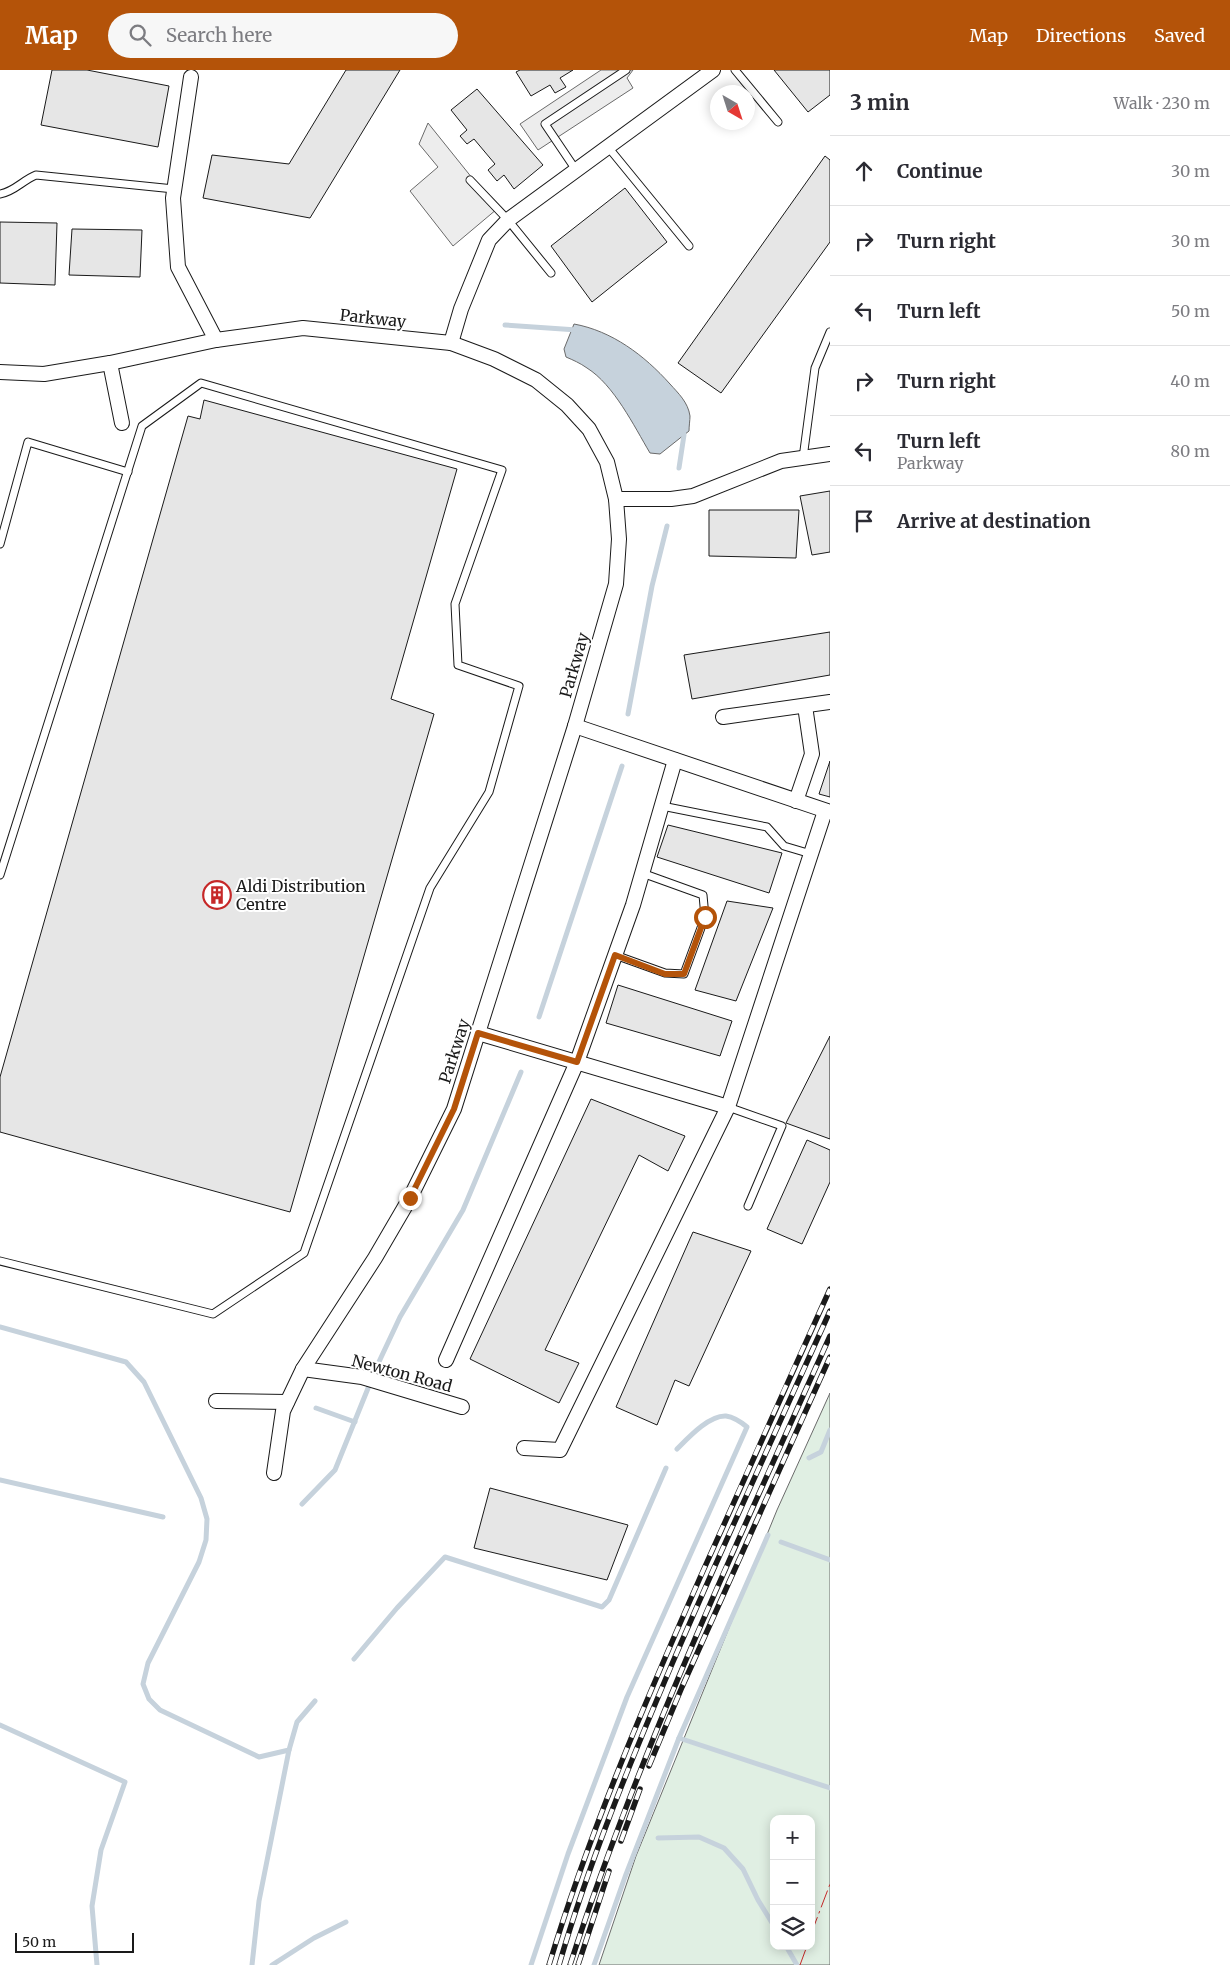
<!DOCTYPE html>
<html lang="en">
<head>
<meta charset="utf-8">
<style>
	:root { --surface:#fff; --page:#f7f7f7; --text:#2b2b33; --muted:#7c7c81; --line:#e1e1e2; --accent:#b45309 }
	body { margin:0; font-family:Merriweather,serif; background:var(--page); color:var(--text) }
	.controls { position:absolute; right:15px; bottom:15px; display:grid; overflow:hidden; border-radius:10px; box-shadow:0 2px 12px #0003 }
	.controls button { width:45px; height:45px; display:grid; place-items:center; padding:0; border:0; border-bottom:1px solid var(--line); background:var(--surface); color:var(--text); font:25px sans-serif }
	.compass { position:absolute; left:710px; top:15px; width:45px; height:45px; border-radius:50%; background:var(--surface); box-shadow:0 2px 12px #0003; rotate:141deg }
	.scale { position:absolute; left:15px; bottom:12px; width:119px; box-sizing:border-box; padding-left:5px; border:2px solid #1a1a1a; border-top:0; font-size:14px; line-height:18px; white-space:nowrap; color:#1a1a1a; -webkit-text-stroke:4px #fff; paint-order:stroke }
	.stop { position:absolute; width:15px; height:15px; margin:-11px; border:4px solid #b45309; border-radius:50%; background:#fff }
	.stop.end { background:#b45309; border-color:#fff; box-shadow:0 1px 5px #0008 }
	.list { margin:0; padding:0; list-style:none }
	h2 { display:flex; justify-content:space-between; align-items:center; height:65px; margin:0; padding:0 20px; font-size:21px }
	h2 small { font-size:16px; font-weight:400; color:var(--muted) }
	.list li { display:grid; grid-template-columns:32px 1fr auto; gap:15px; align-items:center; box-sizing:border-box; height:70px; padding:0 20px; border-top:1px solid var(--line) }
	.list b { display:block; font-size:19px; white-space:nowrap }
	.list p { margin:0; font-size:16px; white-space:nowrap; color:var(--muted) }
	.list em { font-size:16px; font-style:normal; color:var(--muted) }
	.icon { flex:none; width:28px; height:28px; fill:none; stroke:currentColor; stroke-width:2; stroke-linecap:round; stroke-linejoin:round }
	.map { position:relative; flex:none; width:830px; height:1895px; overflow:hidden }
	header { display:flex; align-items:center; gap:30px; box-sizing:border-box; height:70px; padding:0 25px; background:var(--accent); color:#fff }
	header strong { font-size:24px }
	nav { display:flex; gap:28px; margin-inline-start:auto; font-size:18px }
	.search { width:350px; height:45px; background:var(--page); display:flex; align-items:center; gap:12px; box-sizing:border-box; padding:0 18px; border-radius:28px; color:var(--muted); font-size:19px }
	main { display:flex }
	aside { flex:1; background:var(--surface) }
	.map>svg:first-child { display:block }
</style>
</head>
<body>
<header>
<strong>Map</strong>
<div class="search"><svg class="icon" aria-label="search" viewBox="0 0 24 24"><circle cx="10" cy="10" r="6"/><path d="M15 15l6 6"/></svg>Search here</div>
<nav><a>Map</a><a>Directions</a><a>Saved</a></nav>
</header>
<main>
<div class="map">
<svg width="830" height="1895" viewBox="0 0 830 1895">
	<rect width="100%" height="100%" fill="#fff"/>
	<path fill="#e0efe3" stroke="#6a6a6a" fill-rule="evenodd" d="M830 1323V1895H599L636 1786 777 1440ZM774 1749H811V1876H774Z"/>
	<g fill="#ededed" stroke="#6a6a6a">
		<path d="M601 0H633L627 8 633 18 538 80 520 54Z"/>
		<path d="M428 53 497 139 453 176 410 121 438 97 419 74Z"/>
	</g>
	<path fill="#c6d2dc" stroke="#6a6a6a" d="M574 254C612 261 644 285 670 314 678 323 688 332 690 346 690 350 689 356 689 361L660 384 650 383C634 356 614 315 587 298 580 293 573 290 566 287L564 279Z"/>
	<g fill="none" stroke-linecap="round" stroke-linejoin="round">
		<g stroke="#c6d2dc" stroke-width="5">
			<path d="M505 255 577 260"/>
			<path d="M679 398 684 365 682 359"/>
			<path d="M628 644 652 516 667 456"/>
			<path d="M539 947 622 696"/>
			<path d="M0 1257 126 1292 144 1312 201 1428 207 1449 206 1470 199 1492 148 1593 143 1614 149 1629 160 1640 259 1687 289 1680 297 1652 315 1631"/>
			<path d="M316 1338 355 1352"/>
			<path d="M809 1388 821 1382 830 1360"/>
			<path d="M0 1410 163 1447"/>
			<path d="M302 1434 335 1400 377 1296 400 1247 463 1140 521 1002"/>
			<path d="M781 1472 830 1490"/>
			<path d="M354 1589 397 1538 445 1487 602 1537 609 1530 666 1398"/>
			<path d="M0 1655 125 1712 101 1780 92 1836 97 1895"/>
			<path d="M679 1668 830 1718"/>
			<path d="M658 1768 699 1767 724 1778 743 1799 758 1830 774 1856"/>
			<path d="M786 1876 797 1895"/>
			<path d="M252 1895 259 1831 289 1680"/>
			<path d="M272 1895 314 1868 346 1852"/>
			<path d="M531 1895 568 1784 627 1627 747 1357C741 1352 733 1347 726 1346 709 1345 688 1368 677 1379"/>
			<path d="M594 1895 625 1807 679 1668 768 1465"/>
		</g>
	</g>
	<g fill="#e6e6e6" stroke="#1a1a1a">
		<path d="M52 0H87L169 16 158 77 41 55Z"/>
		<path d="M346 0H400L310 148 203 128 212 85 289 94Z"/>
		<path d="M520 0H573L560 8 566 17 555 23 550 15 531 26 516 2Z"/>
		<path d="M774 0H830V25L808 42Z"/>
		<path d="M477 19 543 95 514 119 504 105 497 111 488 100 495 94 474 69 467 74 460 66 467 60 451 40Z"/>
		<path d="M825 86 830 90V172L721 323 678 293Z"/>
		<path d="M625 118 667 172 592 232 551 176Z"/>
		<path d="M0 152 57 153 55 215 0 213Z"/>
		<path d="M72 159 142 160 140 207 69 205Z"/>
		<path d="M204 330 457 399 391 629 434 644 290 1142 0 1062V1007L188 346 200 349Z"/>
		<path d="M830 421V482L812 485 800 426Z"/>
		<path d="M709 440H799L796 488 709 486Z"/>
		<path d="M830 562V605L692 629 684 585Z"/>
		<path d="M830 691V727L819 724Z"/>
		<path d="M668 755 782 783 769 823 657 787Z"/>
		<path d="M727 831 773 838 736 931 695 920Z"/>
		<path d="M618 915 732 951 720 986 606 953Z"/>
		<path d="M830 966V1069L786 1053Z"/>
		<path d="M591 1029 685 1066 668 1101 639 1085 545 1280 579 1293 559 1333 470 1289Z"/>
		<path d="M807 1070 830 1080V1112L802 1174 767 1159Z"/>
		<path d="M693 1162 751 1181 689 1316 675 1310 657 1355 616 1337Z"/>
		<path d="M490 1418 628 1455 607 1510 474 1478Z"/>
	</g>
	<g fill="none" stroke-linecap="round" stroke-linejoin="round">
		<defs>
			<g id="service">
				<path d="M735 0 778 52"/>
				<path d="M608 77 689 176"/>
				<path d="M576 100 545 54 626 0"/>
				<path d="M470 110 508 150 551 203"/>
				<path d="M0 124C14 122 23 110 36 105L174 119"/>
				<path d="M803 388 815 298 830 262"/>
				<path d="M0 474 28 372 128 402"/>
				<path d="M662 736 767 757 784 776 811 784"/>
				<path d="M0 805 142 356 201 313 502 400 455 534 458 595 519 616 489 722 430 818 304 1183 213 1244 0 1191"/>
				<path d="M615 885 665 903 684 904 705 847 703 825 642 803"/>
				<path d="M728 1037 782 1056 748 1136"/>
			</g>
			<g id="minor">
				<path d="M191 7 173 128 178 197 216 270"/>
				<path d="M451 273 461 239 489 170 508 150 713 0"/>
				<path d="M110 293 122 353"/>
				<path d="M0 302 44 304 110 293 216 270 303 258 451 273 494 289 536 310 567 335 589 359 607 392 616 429 619 469 616 514 575 656 454 1039 410 1128 375 1188 303 1299 283 1341 274 1403"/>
				<path d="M616 429H671L693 426 781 391 830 384"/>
				<path d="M723 647 830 632"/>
				<path d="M575 656 830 742"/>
				<path d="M796 731 812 684 805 636"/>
				<path d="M478 963 728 1037"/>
				<path d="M446 1290 577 992 633 835 675 690"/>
				<path d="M303 1299 362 1307 462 1337"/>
				<path d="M216 1331 287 1332"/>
				<path d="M524 1378 560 1380 728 1037 825 741"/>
			</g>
		</defs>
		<use href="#service" stroke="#1a1a1a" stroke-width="9"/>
		<use href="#minor" stroke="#1a1a1a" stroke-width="16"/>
		<use href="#service" stroke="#fff" stroke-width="7"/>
		<use href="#minor" stroke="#fff" stroke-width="14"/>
		<defs>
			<g id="rail">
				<path d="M649 1696 682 1617 830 1287"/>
				<path d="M621 1771 640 1719"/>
				<path d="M549 1895C590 1760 646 1630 703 1501 745 1407 787 1313 830 1219"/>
				<path d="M559 1895C589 1792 630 1693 672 1594 723 1475 777 1359 830 1241"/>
				<path d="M570 1895C640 1679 737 1473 830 1266"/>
				<path d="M578 1895 609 1801"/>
			</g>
		</defs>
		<use href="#rail" stroke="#1a1a1a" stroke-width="5.5"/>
		<use href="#rail" stroke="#fff" stroke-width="4" stroke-dasharray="11" stroke-linecap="butt"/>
		<g stroke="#c62828" stroke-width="1" stroke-dasharray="18 4 2.5 4" stroke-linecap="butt">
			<path d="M811 1864 830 1814"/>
			<path d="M800 1895 807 1876"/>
		</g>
	</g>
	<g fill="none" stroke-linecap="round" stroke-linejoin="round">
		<path stroke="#b45309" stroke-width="6" d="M410 1128 454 1039 478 963 577 992 615 885 665 904H684L705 847"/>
	</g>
	<defs>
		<symbol id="building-ring" viewBox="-11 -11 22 22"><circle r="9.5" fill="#fff" stroke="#c62828" stroke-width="1.5"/><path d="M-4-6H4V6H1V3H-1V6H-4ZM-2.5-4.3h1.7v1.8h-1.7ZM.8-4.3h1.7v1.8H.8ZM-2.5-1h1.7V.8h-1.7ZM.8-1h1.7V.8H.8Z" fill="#c62828"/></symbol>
	</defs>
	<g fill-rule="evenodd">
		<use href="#building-ring" x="201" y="809" width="32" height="32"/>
	</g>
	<g text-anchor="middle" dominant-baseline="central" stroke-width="4" stroke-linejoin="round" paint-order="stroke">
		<g font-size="16" fill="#1a1a1a" stroke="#fff">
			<text transform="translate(373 248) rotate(6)">Parkway</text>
			<text transform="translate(574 595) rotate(-74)">Parkway</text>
			<text transform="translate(454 981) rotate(-72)">Parkway</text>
			<text transform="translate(402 1303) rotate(15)">Newton Road</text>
		</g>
		<g font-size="16" fill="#1a1a1a" stroke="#fff" text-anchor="start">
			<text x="236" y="816">Aldi Distribution<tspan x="236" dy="18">Centre</tspan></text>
		</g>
	</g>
</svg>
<div class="controls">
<button>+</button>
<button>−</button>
<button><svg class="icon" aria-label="layers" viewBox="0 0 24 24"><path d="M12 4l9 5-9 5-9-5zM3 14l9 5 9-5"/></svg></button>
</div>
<svg class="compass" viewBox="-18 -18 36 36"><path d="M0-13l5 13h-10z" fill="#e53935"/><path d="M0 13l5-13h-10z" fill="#7c7c81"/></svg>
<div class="scale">50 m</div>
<div class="stop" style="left:705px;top:847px"></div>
<div class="stop end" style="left:410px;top:1128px"></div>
</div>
<aside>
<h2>3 min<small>Walk · 230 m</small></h2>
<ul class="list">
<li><svg class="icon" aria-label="ahead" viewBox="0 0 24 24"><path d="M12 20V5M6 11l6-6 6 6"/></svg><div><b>Continue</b></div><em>30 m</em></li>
<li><svg class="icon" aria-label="right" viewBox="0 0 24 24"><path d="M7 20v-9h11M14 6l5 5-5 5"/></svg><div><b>Turn right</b></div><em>30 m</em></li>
<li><svg class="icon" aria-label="left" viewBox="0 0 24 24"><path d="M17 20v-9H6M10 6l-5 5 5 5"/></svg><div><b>Turn left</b></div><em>50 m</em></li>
<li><svg class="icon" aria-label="right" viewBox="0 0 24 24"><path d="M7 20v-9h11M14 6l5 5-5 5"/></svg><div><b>Turn right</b></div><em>40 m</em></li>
<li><svg class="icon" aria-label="left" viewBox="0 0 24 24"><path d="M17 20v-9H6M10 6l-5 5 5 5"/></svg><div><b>Turn left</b><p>Parkway</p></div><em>80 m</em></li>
<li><svg class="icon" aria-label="arrive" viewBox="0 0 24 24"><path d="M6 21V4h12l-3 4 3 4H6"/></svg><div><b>Arrive at destination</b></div></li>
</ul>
</aside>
</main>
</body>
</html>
